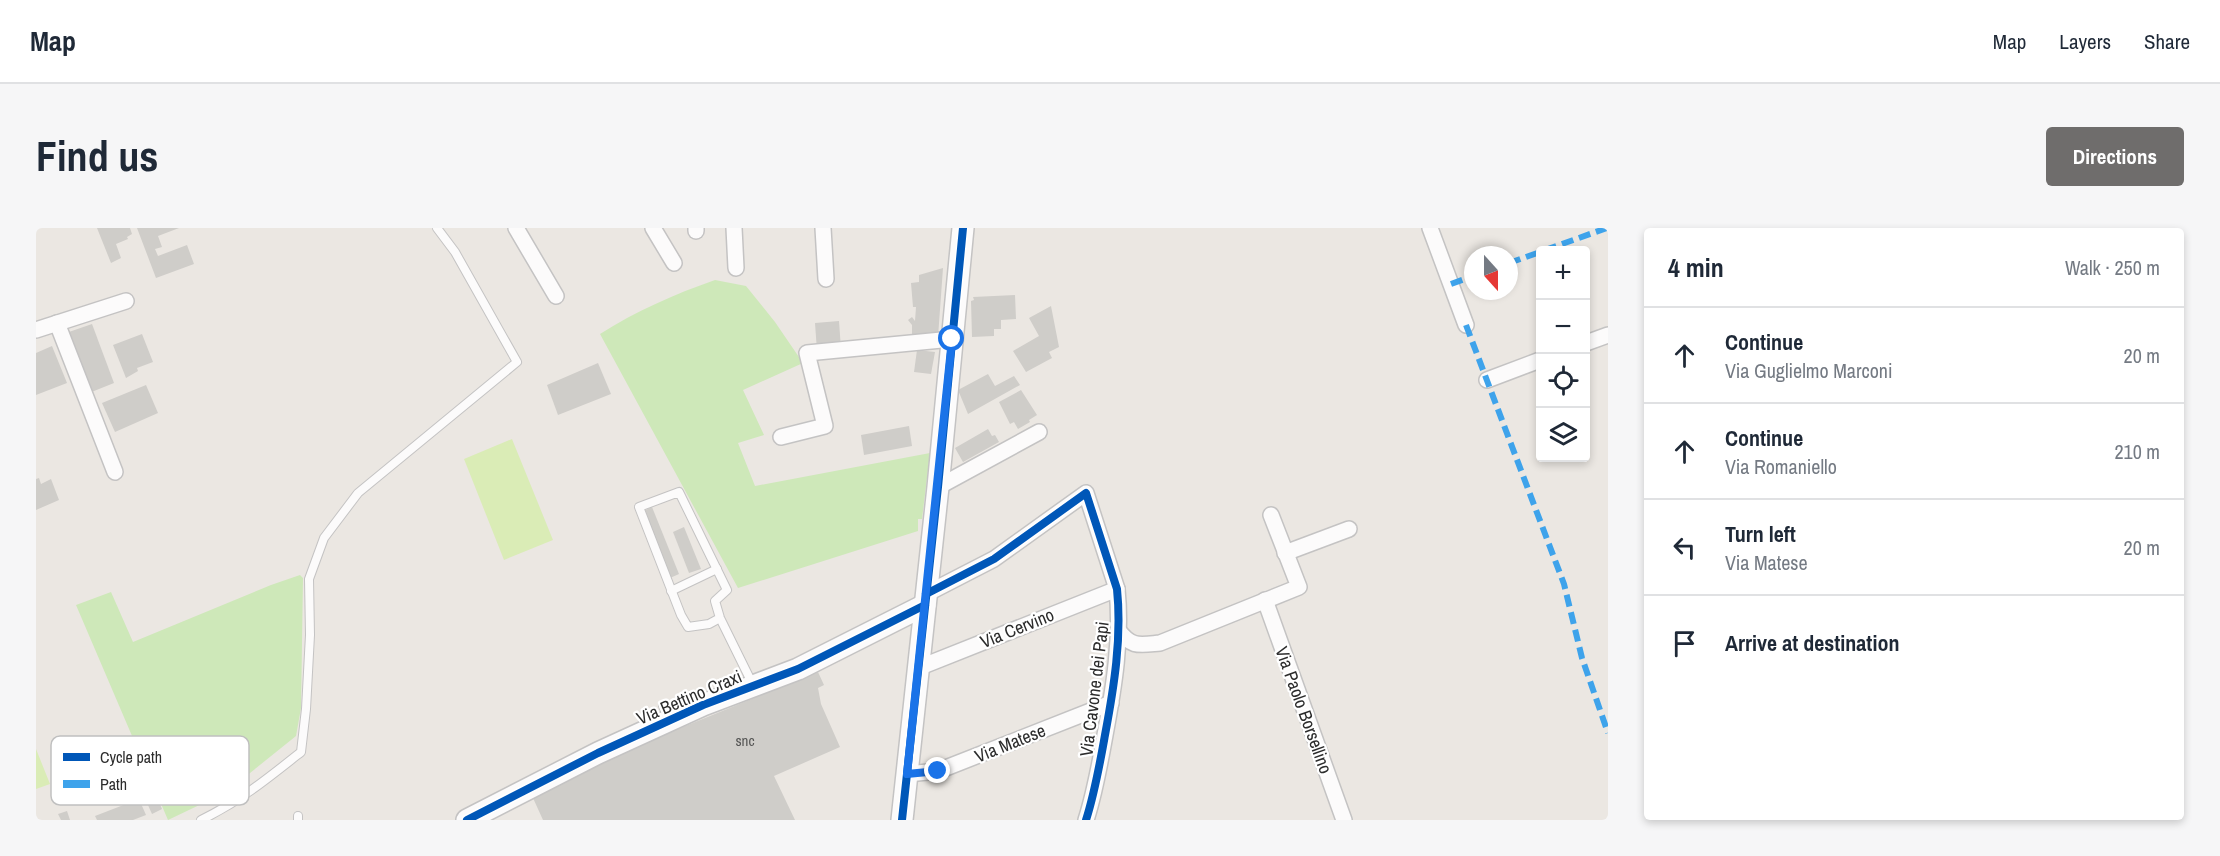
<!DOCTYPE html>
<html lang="en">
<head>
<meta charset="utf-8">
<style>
	:root { --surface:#fff; --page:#f6f6f7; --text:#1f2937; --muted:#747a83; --line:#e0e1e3; --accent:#6f6d6c }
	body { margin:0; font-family:"Archivo Narrow",sans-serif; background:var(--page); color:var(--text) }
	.controls { position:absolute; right:18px; top:18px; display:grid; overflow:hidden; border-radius:6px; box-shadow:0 3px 9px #0003 }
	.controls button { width:54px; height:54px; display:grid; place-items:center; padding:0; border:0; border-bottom:2px solid var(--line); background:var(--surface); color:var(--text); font:30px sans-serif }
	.compass { position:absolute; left:1428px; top:18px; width:54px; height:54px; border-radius:50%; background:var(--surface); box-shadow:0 3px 9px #0003; rotate:159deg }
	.stop { position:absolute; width:18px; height:18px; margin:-14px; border:4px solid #1a73e8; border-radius:50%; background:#fff }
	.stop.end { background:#1a73e8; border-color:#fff; box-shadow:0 2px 6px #0008 }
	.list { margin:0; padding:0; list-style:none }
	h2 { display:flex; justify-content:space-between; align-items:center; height:78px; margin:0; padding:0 24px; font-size:26px }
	h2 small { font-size:20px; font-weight:400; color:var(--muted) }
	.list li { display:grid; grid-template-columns:39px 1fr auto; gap:18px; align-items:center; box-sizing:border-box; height:96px; padding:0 24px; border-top:2px solid var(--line) }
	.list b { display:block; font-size:22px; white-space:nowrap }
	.list p { margin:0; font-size:20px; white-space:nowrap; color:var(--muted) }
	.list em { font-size:20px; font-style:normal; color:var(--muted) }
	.icon { flex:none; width:33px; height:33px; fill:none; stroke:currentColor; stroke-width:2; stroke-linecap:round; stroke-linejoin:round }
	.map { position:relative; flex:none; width:1572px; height:592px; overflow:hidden; border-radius:6px }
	header { display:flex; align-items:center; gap:36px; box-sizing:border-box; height:84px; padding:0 30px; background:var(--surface); border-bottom:2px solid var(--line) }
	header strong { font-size:28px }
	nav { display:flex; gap:33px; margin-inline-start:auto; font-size:21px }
	.intro { display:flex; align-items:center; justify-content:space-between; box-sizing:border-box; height:144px; padding:0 36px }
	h1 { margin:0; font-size:42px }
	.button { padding:15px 27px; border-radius:6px; background:var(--accent); color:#fff; font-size:21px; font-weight:700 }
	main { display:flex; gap:36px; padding:0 36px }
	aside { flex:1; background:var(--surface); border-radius:6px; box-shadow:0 3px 9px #0003 }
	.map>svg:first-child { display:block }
</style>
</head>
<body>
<header>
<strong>Map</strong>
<nav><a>Map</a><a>Layers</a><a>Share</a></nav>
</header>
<div class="intro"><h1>Find us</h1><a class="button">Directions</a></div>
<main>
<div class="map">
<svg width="1572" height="592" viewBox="0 0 1572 592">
	<rect width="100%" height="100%" fill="#ebe7e2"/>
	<g fill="#cee8b9">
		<path d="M679 52 710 58 739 94 767 135 707 162 728 207 702 215 719 258 894 225 886 291H882V303L702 360 564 106C600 83 639 66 679 52Z"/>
		<path d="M264 347 267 350 265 480 260 508 199 557 176 571 132 592 40 377 75 364 97 414 235 357Z"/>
	</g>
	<g fill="#daecb6">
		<path d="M476 211 517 312 468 332 428 231Z"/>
		<path d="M0 521 14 556 0 561Z"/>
	</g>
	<g fill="#cfcdc9">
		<path d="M61 0H94L96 6 91 9 92 11 80 16 85 30 75 35Z"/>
		<path d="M101 0H143L122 8 126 19 119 21 122 28 151 17 158 36 120 50Z"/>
		<path d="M907 40 902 109 876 112V97L872 92 876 89 879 93 880 79H877L875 55 883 54V47Z"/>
		<path d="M979 67 980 91 965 92V101H958V108L936 109 935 73 938 72 937 69Z"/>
		<path d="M1015 78 1023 119 1013 124 1016 130 990 144 977 123 1003 108 993 90Z"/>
		<path d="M803 93 805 121 781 123 779 95Z"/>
		<path d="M56 96 78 155 53 165 30 105Z"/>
		<path d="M106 106 117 134 101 140 102 143 90 150 77 117Z"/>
		<path d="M16 118 31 155 0 167V125Z"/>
		<path d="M881 122 899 124 895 146 878 144Z"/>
		<path d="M562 135 575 166 522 187 511 157Z"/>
		<path d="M952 146 959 158 978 148 984 157 932 186 922 162Z"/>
		<path d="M110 157 122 185 79 204 66 175Z"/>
		<path d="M985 162 1001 187 993 192 994 194 982 201 978 194 974 196 963 174Z"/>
		<path d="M873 198 876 218 828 227 825 207Z"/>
		<path d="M952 201 956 208 959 207 963 214 927 234 919 220Z"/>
		<path d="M3 250 5 256 15 251 23 272 0 282V251Z"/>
		<path d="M616 279 643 346 634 350 608 283Z"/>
		<path d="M648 299 665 341 653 345 637 304Z"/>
		<path d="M782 444 788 457 782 460 785 476 804 519 738 548 759 592H507L497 570 588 523Z"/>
		<path d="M102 525 126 581 116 586 91 530Z"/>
		<path d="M103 571 110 587 97 592H61L59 588Z"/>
		<path d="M31 583 34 592H25L22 586Z"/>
	</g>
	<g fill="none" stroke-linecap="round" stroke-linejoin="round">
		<defs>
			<g id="lane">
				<path d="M635 363 681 341"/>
				<path d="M684 390 673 396 652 399 645 387 603 279 643 264 691 362 679 373 684 390 717 457"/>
				<path d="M627 478 633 491"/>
				<path d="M262 588V592"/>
				<path d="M165 592C204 573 231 551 265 524L270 481 274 407 273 351 288 310 322 265 481 134 419 24 401 0"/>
			</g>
			<g id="street">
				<path d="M480 0 520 68"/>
				<path d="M617 0 638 35"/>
				<path d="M698 0 700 40"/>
				<path d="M787 0 790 51"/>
				<path d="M1394 0 1430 97"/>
				<path d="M660 3V0"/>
				<path d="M21 95 79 244"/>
				<path d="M0 102 90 73"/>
				<path d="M1550 115 1572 107"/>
				<path d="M1451 152 1504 132"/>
				<path d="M745 209 789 198 771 125 916 111"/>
				<path d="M902 259 1003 204"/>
				<path d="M1249 325 1313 301"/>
				<path d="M890 366 958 331 1050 265 1081 361C1086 410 1078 459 1069 507 1064 535 1059 564 1050 592"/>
				<path d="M1229 372 1308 592"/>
				<path d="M1082 402C1096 420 1103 417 1124 415L1263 359 1235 287"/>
				<path d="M882 440 1081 361"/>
				<path d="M871 546 902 543 1075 475"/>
			</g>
			<g id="secondary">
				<path d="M431 592 562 525 667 477 762 441 889 377"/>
				<path d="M866 592 902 259 927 0"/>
			</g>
		</defs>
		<use href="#lane" stroke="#c4c3c3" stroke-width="10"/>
		<use href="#street" stroke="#c4c3c3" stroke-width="18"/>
		<use href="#secondary" stroke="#c4c3c3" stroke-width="24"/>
		<use href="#lane" stroke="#fcfbfb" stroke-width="8"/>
		<use href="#street" stroke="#fcfbfb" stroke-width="15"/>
		<use href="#secondary" stroke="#fcfbfb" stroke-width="21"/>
		<g stroke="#3ea3eb" stroke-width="6" stroke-dasharray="12 6" stroke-linecap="butt">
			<path d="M1509 22 1571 0"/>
			<path d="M1473 35 1504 24"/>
			<path d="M1415 56 1437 48"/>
			<path d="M1430 97 1528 356 1546 430 1572 505"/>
		</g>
		<defs>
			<g id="cycleway">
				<path d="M890 366 958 331 1050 265 1081 361C1086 410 1078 459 1069 507 1064 535 1059 564 1050 592"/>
				<path d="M431 592 562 525 667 477 762 441 889 377"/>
				<path d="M866 592 902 259 927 0"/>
			</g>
		</defs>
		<use href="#cycleway" stroke="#fff" stroke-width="11"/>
		<use href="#cycleway" stroke="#0057b8" stroke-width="8"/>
	</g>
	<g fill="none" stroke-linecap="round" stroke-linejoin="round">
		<path stroke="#1a73e8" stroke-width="8" d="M902 543 871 546 916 111"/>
	</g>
	<g text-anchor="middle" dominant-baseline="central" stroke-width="4.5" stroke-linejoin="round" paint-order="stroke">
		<g font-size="15" fill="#565655">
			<text x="709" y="512">snc</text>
		</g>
		<g font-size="18" fill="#2c2c2c" stroke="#fff">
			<text transform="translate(981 400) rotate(-22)">Via Cervino</text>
			<text transform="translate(1058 461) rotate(-83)">Via Cavone dei Papi</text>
			<text transform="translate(653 469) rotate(-23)">Via Bettino Craxi</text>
			<text transform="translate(1268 482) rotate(70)">Via Paolo Borsellino</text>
			<text transform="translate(974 515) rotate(-22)">Via Matese</text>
		</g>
	</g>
	<rect x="15" y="508" width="198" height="69" rx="9" fill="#fff" stroke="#c0c0c0" stroke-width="1.5"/>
	<rect x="27" y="525" width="27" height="8" fill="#0057b8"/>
	<rect x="27" y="552" width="27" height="8" fill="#3ea3eb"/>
	<g font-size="16" fill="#2c2c2c">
		<text x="64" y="535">Cycle path</text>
		<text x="64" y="562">Path</text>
	</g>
</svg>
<div class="controls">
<button>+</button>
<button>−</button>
<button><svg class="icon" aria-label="locate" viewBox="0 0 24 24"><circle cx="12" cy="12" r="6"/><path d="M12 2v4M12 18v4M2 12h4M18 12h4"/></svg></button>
<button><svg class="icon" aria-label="layers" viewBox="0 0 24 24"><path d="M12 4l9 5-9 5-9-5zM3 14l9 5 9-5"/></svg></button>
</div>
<svg class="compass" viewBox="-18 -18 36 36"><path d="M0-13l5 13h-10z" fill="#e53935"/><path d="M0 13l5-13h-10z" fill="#747a83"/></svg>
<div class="stop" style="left:916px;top:111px"></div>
<div class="stop end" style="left:902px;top:543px"></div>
</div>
<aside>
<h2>4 min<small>Walk · 250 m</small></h2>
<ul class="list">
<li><svg class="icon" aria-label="ahead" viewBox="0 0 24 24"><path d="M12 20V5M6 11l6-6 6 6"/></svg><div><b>Continue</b><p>Via Guglielmo Marconi</p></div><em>20 m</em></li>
<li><svg class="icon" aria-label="ahead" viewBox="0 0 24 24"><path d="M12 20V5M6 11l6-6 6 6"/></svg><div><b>Continue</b><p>Via Romaniello</p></div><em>210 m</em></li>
<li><svg class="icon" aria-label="left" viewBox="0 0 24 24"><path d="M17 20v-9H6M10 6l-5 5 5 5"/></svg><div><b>Turn left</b><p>Via Matese</p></div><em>20 m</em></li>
<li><svg class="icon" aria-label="arrive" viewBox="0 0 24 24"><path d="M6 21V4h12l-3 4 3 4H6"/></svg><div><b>Arrive at destination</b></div></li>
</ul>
</aside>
</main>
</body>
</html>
